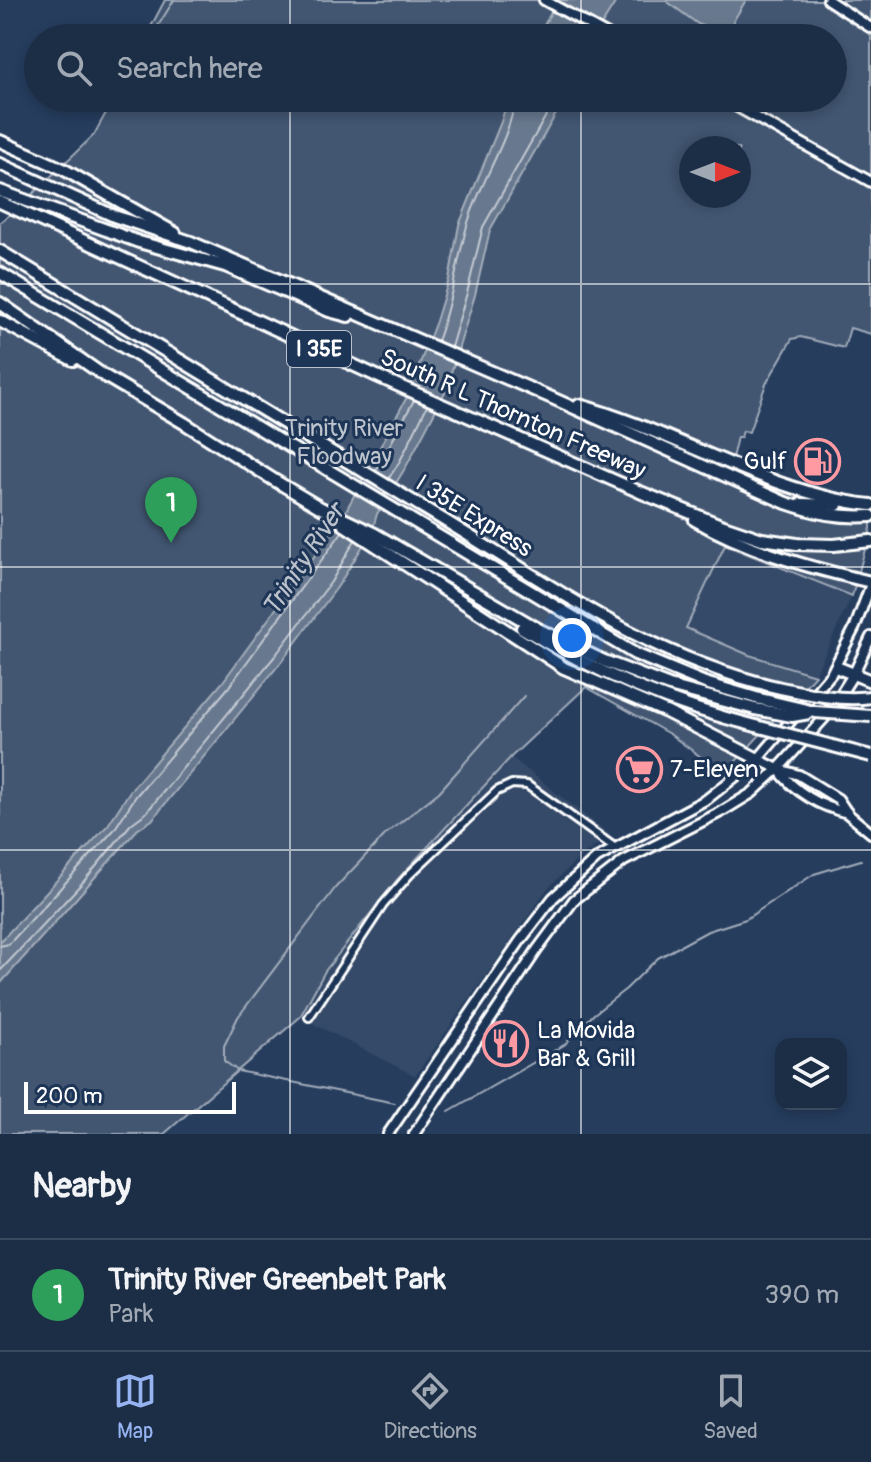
<!DOCTYPE html>
<html lang="en">
<head>
<meta charset="utf-8">
<style>
	:root { --surface:#1c2e46; --page:#293a51; --text:#f1f3f6; --muted:#a0a8b3; --line:#3a4a5f; --accent:#95b2f1 }
	body { margin:0; font-family:Pangolin,sans-serif; background:var(--page); color:var(--text) }
	.controls { position:absolute; right:24px; bottom:24px; display:grid; overflow:hidden; border-radius:16px; box-shadow:0 4px 12px #0003 }
	.controls button { width:72px; height:72px; display:grid; place-items:center; padding:0; border:0; border-bottom:2px solid var(--line); background:var(--surface); color:var(--text); font:40px sans-serif }
	.compass { position:absolute; left:679px; top:136px; width:72px; height:72px; border-radius:50%; background:var(--surface); box-shadow:0 4px 12px #0003; rotate:90deg }
	.scale { position:absolute; left:24px; bottom:20px; width:212px; box-sizing:border-box; padding-left:8px; border:4px solid #fff; border-top:0; font-size:22px; line-height:28px; white-space:nowrap; color:#fff; -webkit-text-stroke:6px #1d3557; paint-order:stroke }
	.you { position:absolute; left:572px; top:638px; width:28px; height:28px; margin:-20px; border:6px solid #fff; border-radius:50%; background:#1a73e8; box-shadow:0 0 0 12px #1a73e833 }
	.badge { display:grid; place-items:center; width:52px; height:52px; border-radius:50%; background:var(--accent); color:#fff; font-size:26px; font-weight:700 }
	.pin { position:absolute; translate:-50% -66px; filter:drop-shadow(0 2px 4px #0008) }
	.pin::after { content:''; position:absolute; top:42px; width:28px; height:24px; background:inherit; clip-path:polygon(0 0,100% 0,50% 100%) }
	.list { margin:0; padding:0; list-style:none }
	h2 { display:flex; justify-content:space-between; align-items:center; height:104px; margin:0; padding:0 32px; font-size:34px }
	h2 small { font-size:26px; font-weight:400; color:var(--muted) }
	.list li { display:grid; grid-template-columns:52px 1fr auto; gap:24px; align-items:center; box-sizing:border-box; height:112px; padding:0 32px; border-top:2px solid var(--line) }
	.list b { display:block; font-size:30px; white-space:nowrap }
	.list p { margin:0; font-size:26px; white-space:nowrap; color:var(--muted) }
	.list em { font-size:26px; font-style:normal; color:var(--muted) }
	.icon { flex:none; width:44px; height:44px; fill:none; stroke:currentColor; stroke-width:2; stroke-linecap:round; stroke-linejoin:round }
	.map { position:relative; flex:none; width:871px; height:1134px; overflow:hidden }
	.search { position:absolute; background:var(--surface); box-shadow:0 4px 12px #0003; left:24px; right:24px; top:24px; height:88px; display:flex; align-items:center; gap:20px; box-sizing:border-box; padding:0 28px; border-radius:44px; color:var(--muted); font-size:30px }
	.sheet { height:216px; background:var(--surface) }
	nav { display:flex; justify-content:space-around; align-items:center; box-sizing:border-box; height:112px; border-top:2px solid var(--line); background:var(--surface); font-size:22px; color:var(--muted) }
	nav a { display:grid; justify-items:center; gap:4px }
	nav .on { color:var(--accent) }
	.map>svg:first-child { display:block }
</style>
</head>
<body>
<div class="map">
<svg width="871" height="1134" viewBox="0 0 871 1134">
	<rect width="100%" height="100%" fill="#263d5e"/>
	<filter id="ink" filterUnits="userSpaceOnUse"><feTurbulence type="fractalNoise" baseFrequency=".0125" numOctaves="2"/><feDisplacementMap in="SourceGraphic" scale="16" xChannelSelector="R" yChannelSelector="G"/><feConvolveMatrix kernelMatrix="1 2 1 2 8 2 1 2 1" color-interpolation-filters="sRGB"/></filter>
	<g filter="url(#ink)">
		<g fill="#344a68">
			<path d="M725 545 852 596 815 675 749 655 686 629Z"/>
			<path d="M511 757 610 835 577 860 548 888 415 1076 300 1017 325 971 397 880Z"/>
		</g>
		<path fill="#425672" stroke="#a0aab8" stroke-width="2" fill-rule="evenodd" d="M165 0H871V334L850 328 844 348 801 337 792 339 766 384 749 432 743 431 741 437H737L732 458 825 493 871 500V528L852 596 725 545 686 628 749 655 815 675 724 774 671 735 586 687 511 757 397 880 325 971 300 1017 164 1134H0V222L15 211 94 135 114 98H833V38H145ZM691 148H739V196H691Z"/>
		<g fill="#67788e" stroke="#a4aebb" stroke-width="2">
			<path d="M558 0H617L593 38H537Z"/>
			<path d="M665 0H746L731 25 717 31 698 24Z"/>
			<path d="M508 98H565L490 230 475 295 445 392 407 465 377 514 372 531 338 586 282 661 152 820 137 830 0 984V942L108 825 130 791 222 683 342 518 408 395 436 321 449 279 459 225 501 122Z"/>
		</g>
		<g fill="none" stroke-linecap="round" stroke-linejoin="round">
			<g stroke="#c2c9d2" stroke-width="2">
				<path d="M437 341C452 303 456 265 467 226 478 185 511 139 515 98"/>
				<path d="M451 347 467 293 483 227 556 98"/>
				<path d="M376 471 414 400"/>
				<path d="M389 478 400 461 427 406"/>
				<path d="M0 946 9 944 114 830 136 796 228 688 342 532"/>
				<path d="M0 971 84 881 131 824 146 813 275 656 331 582 355 540"/>
			</g>
			<g stroke="#a4aebb" stroke-width="2">
				<path d="M153 34 174 0"/>
				<path d="M395 1103 238 1071 224 1061V1046L238 1017 336 887 387 833 439 792 524 696"/>
				<path d="M449 1111 564 1045 594 1014 626 989 658 958 708 931 746 919 814 874 861 860"/>
			</g>
			<defs>
				<path id="street" d="M309 1017 383 905 409 875 497 791 512 784 527 785 614 847"/>
				<g id="secondary">
					<path d="M544 0 613 38"/>
					<path d="M828 0 871 28"/>
					<path d="M721 98 871 182"/>
					<path d="M758 759 778 769 799 775 838 799 848 814 871 833"/>
					<path d="M778 769C794 792 821 807 848 813"/>
					<path d="M388 1134 520 941 553 898 597 858 707 799 758 759 831 674 855 627 871 584"/>
					<path d="M414 1134 537 950 574 900 624 861 721 812 752 793 778 769 828 714 854 673 871 637"/>
				</g>
				<g id="highway">
					<path d="M0 141 63 169 175 233"/>
					<path d="M0 164 114 216 191 242 552 398 786 503C815 513 840 518 871 516"/>
					<path d="M0 191 139 242 225 266 329 311 348 316"/>
					<path d="M0 202 379 377 640 492 718 524 762 539 797 544 834 545 871 541"/>
					<path d="M0 251 419 505"/>
					<path d="M0 273 635 654 705 683 756 698"/>
					<path d="M0 303 103 375 184 423 274 480 321 508 375 534 540 630 604 661 669 686 755 709"/>
					<path d="M0 321 73 360"/>
					<path d="M579 405C677 432 770 494 871 505"/>
					<path d="M801 504 837 505"/>
					<path d="M695 520C748 551 811 568 871 582"/>
					<path d="M343 524 564 668 666 712 758 759"/>
					<path d="M522 628C594 672 675 706 756 726"/>
					<path d="M836 667 871 681"/>
				</g>
			</defs>
			<use href="#street" stroke="#fff" stroke-width="12"/>
			<use href="#secondary" stroke="#fff" stroke-width="14"/>
			<use href="#highway" stroke="#fff" stroke-width="16"/>
			<use href="#street" stroke="#1d3557" stroke-width="6"/>
			<use href="#secondary" stroke="#1d3557" stroke-width="8"/>
			<use href="#highway" stroke="#1d3557" stroke-width="10"/>
			<path stroke="#fff" stroke-width="2" d="M838 0 871 22"/>
			<defs>
				<g id="highway-bridge">
					<path d="M419 505C539 576 642 657 781 688 809 694 842 701 871 697"/>
					<path d="M756 698 815 712 871 716"/>
					<path d="M755 709 792 716 809 713"/>
					<path d="M756 726 871 756"/>
				</g>
			</defs>
			<use href="#highway-bridge" stroke="#fff" stroke-width="16" stroke-linecap="butt"/>
			<use href="#highway-bridge" stroke="#1d3557" stroke-width="10"/>
		</g>
	</g>
	<path fill="none" stroke="#fff" stroke-width="2" stroke-opacity="0.55" d="M290 0V38M581 0V38M290 98V1134M581 98V1134M0 284H871M0 567H871M0 850H871"/>
	<defs>
		<symbol id="fuel-ring" viewBox="-11 -11 22 22"><circle r="9.5" fill="#1d3557" stroke="#ff9aa2" stroke-width="1.5"/><path d="M-5.5-6h7V0h2V4h1.3V-2.5L3-4.5l.8-.8L6-3V5H2.5V1h-1V6h-7ZM-4.2-4.7v3.2H.2V-4.7Z" fill="#ff9aa2"/></symbol>
		<symbol id="supermarket-ring" viewBox="-11 -11 22 22"><circle r="9.5" fill="#1d3557" stroke="#ff9aa2" stroke-width="1.5"/><path d="M-6-5.5h2.5l.6 2H6L4.5 2H-2.5L-4.4-4H-6ZM-1.5 3.2a1.3 1.3 0 1 0 .1 0ZM3 3.2a1.3 1.3 0 1 0 .1 0Z" fill="#ff9aa2"/></symbol>
		<symbol id="restaurant-ring" viewBox="-11 -11 22 22"><circle r="9.5" fill="#1d3557" stroke="#ff9aa2" stroke-width="1.5"/><path d="M-5-6h1v4h1v-4h1v4h1v-4h1v5L-1.5 .5V6h-2V.5L-5-1ZM5-6V6H3V1.5H1.5Q1.5-4 5-6Z" fill="#ff9aa2"/></symbol>
	</defs>
	<g fill-rule="evenodd">
		<use href="#fuel-ring" x="792" y="436" width="51" height="51"/>
		<use href="#supermarket-ring" x="614" y="744" width="51" height="51"/>
		<use href="#restaurant-ring" x="480" y="1018" width="51" height="51"/>
	</g>
	<g text-anchor="middle" dominant-baseline="central" stroke-width="6" stroke-linejoin="round" paint-order="stroke">
		<rect fill="#1d3557" stroke="#bbc2cd" stroke-width="2" x="287" y="331" width="64" height="36" rx="6"/>
		<g font-size="22" font-weight="bold" fill="#fff">
			<text x="319" y="349">I 35E</text>
		</g>
		<g font-size="24" fill="#fff" stroke="#1d3557">
			<text transform="translate(513 414) rotate(24)">South R L Thornton Freeway</text>
			<text transform="translate(474 516) rotate(32)">I 35E Express</text>
		</g>
		<g font-size="24" fill="#bdc4ce" stroke="#1d3557">
			<text x="344" y="428">Trinity River<tspan x="344" dy="28">Floodway</tspan></text>
		</g>
		<g font-size="24" fill="#fff" stroke="#1d3557" text-anchor="start">
			<text x="787" y="461" text-anchor="end">Gulf</text>
			<text x="670" y="769">7-Eleven</text>
			<text x="537" y="1030">La Movida<tspan x="537" dy="28">Bar &amp; Grill</tspan></text>
		</g>
		<g font-size="26" font-style="italic" fill="#bbc2cc" stroke="#1d3557">
			<text transform="translate(304 560) rotate(-57)">Trinity River</text>
		</g>
	</g>
</svg>
<div class="controls">
<button><svg class="icon" aria-label="layers" viewBox="0 0 24 24"><path d="M12 4l9 5-9 5-9-5zM3 14l9 5 9-5"/></svg></button>
</div>
<svg class="compass" viewBox="-18 -18 36 36"><path d="M0-13l5 13h-10z" fill="#e53935"/><path d="M0 13l5-13h-10z" fill="#a0a8b3"/></svg>
<div class="scale">200 m</div>
<div class="you"></div>
<div class="pin badge" style="left:171px;top:543px;background:#2e9e5b">1</div>
<div class="search"><svg class="icon" aria-label="search" viewBox="0 0 24 24"><circle cx="10" cy="10" r="6"/><path d="M15 15l6 6"/></svg>Search here</div>
</div>
<section class="sheet">
<h2>Nearby<small></small></h2>
<ul class="list">
<li><span class="badge" style="background:#2e9e5b">1</span><div><b>Trinity River Greenbelt Park</b><p>Park</p></div><em>390 m</em></li>
</ul>
</section>
<nav>
<a class="on"><svg class="icon" aria-label="map" viewBox="0 0 24 24"><path d="M3 6l6-2 6 2 6-2v14l-6 2-6-2-6 2zM9 4v14M15 6v14"/></svg>Map</a>
<a><svg class="icon" aria-label="directions" viewBox="0 0 24 24"><path d="M12 3l9 9-9 9-9-9zM9 14v-3h6M13 9l2 2-2 2"/></svg>Directions</a>
<a><svg class="icon" aria-label="saved" viewBox="0 0 24 24"><path d="M7 4h10v16l-5-4-5 4z"/></svg>Saved</a>
</nav>
</body>
</html>
